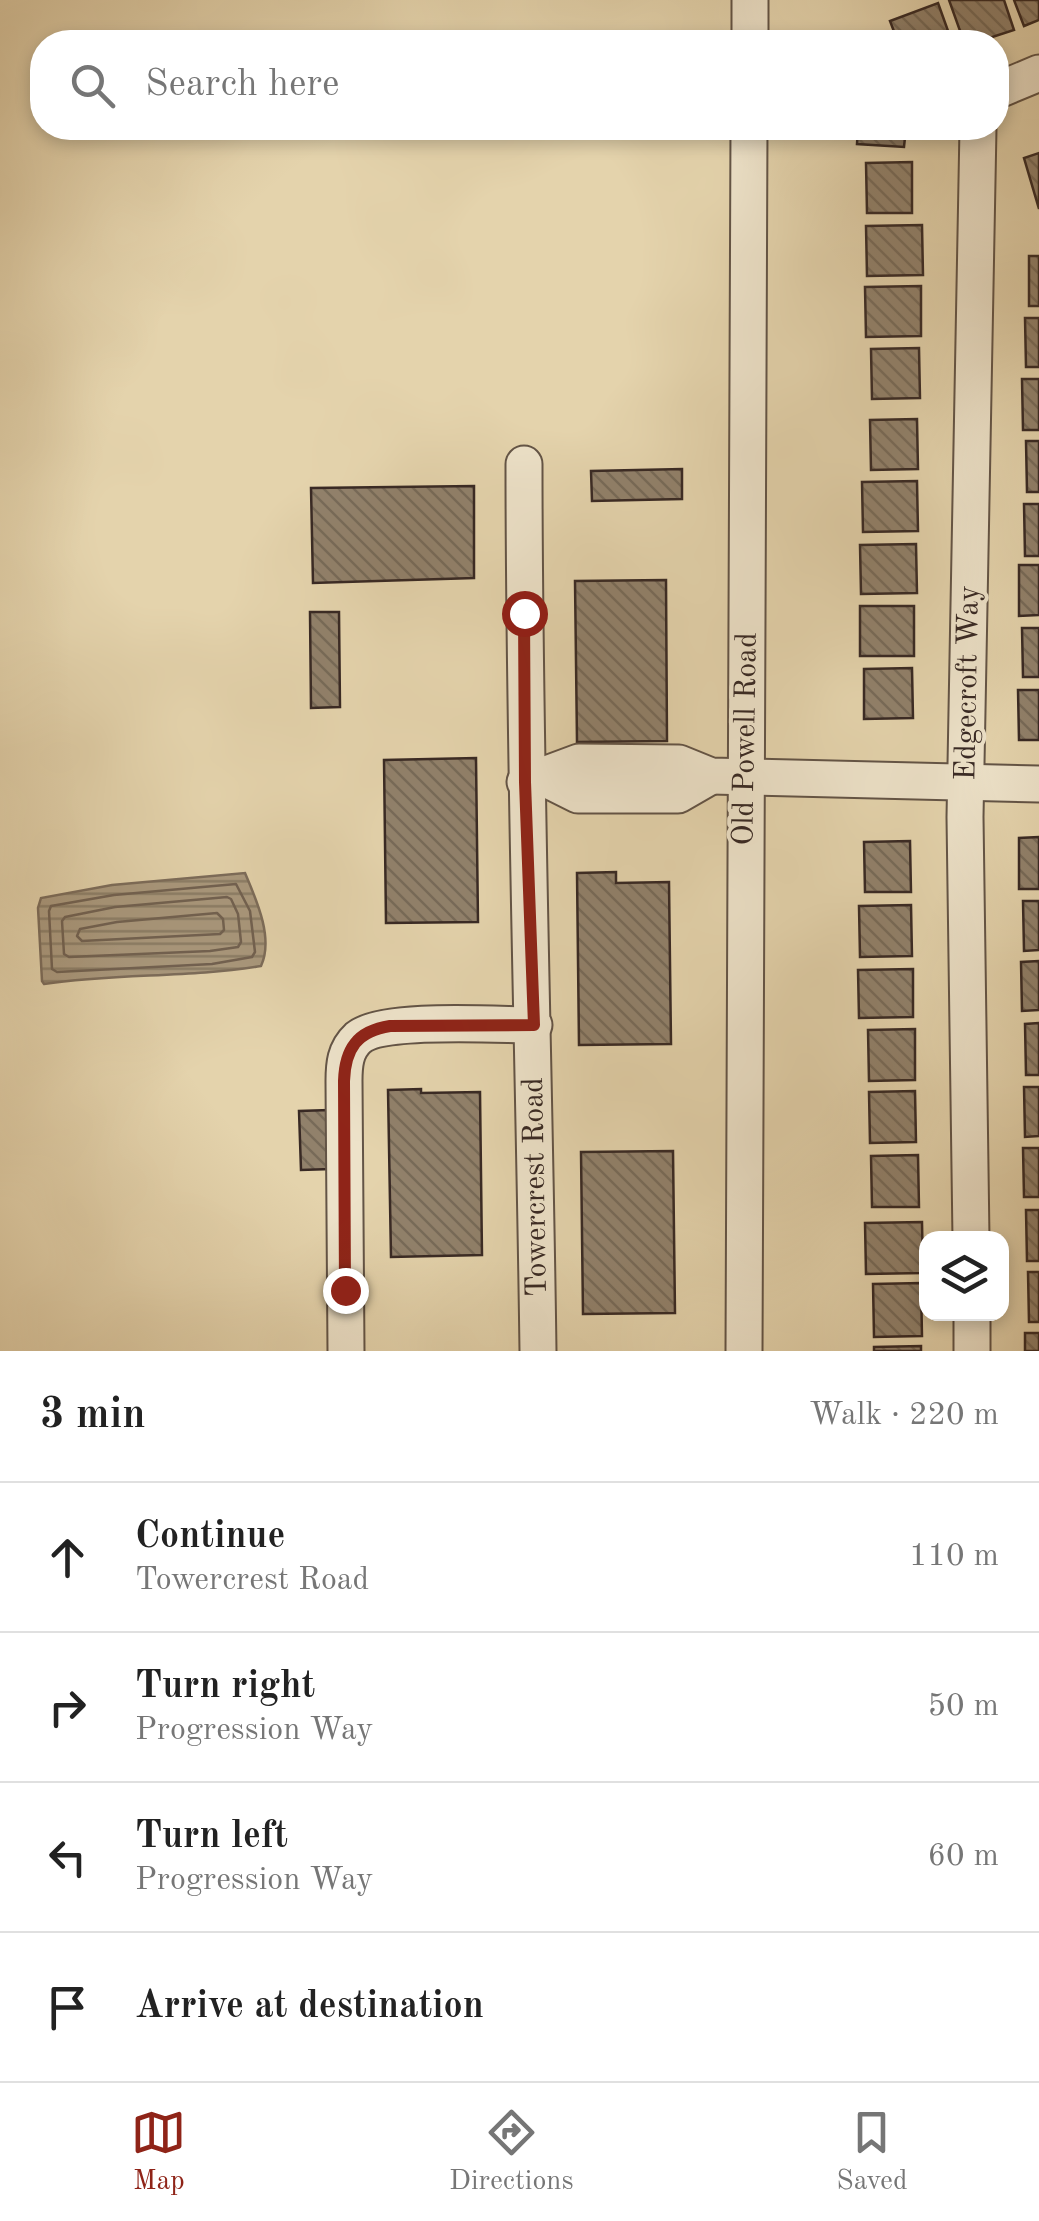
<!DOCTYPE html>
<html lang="en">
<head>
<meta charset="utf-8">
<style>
	:root { --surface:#fff; --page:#f6f6f6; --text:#222; --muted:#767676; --line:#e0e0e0; --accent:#8f2418 }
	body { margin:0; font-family:"Old Standard TT",serif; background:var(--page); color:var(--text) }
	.controls { position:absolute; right:30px; bottom:30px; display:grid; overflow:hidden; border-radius:20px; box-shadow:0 5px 15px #0003 }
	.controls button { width:90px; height:90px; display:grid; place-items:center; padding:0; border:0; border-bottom:2px solid var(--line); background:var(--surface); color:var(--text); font:50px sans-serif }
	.stop { position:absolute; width:30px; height:30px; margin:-22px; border:8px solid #8f2418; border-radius:50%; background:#fff }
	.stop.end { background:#8f2418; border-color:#fff; box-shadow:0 2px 10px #0008 }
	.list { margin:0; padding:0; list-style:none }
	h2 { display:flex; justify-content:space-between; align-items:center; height:130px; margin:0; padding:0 40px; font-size:42px }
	h2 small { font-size:32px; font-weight:400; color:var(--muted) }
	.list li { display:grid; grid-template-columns:65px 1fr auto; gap:30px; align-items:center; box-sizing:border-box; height:150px; padding:0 40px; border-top:2px solid var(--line) }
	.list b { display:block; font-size:38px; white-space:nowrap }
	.list p { margin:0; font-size:32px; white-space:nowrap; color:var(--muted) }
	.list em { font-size:32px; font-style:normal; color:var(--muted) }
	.icon { flex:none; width:55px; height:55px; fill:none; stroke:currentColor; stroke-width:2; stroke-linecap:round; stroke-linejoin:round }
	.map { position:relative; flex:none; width:1039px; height:1351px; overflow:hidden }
	.search { position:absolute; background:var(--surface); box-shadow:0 5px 15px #0003; left:30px; right:30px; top:30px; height:110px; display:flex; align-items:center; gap:25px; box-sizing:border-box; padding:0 35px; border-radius:40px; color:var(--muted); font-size:38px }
	.sheet { height:730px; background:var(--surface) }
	nav { display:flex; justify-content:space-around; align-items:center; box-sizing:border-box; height:140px; border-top:2px solid var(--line); background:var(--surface); font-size:28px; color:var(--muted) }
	nav a { display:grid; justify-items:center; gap:5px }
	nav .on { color:var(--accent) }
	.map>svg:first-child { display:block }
</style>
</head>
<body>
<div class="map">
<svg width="1039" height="1351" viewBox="0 0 1039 1351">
	<defs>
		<pattern id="water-rules" width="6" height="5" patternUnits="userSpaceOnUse" patternTransform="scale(2.5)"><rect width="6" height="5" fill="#aa997e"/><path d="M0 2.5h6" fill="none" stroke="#8b7d67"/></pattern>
		<pattern id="building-back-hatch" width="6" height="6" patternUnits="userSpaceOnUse" patternTransform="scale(2.5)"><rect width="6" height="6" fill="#91816b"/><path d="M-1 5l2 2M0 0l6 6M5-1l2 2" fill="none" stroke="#776a58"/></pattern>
	</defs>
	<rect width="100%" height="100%" fill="#e4d3ac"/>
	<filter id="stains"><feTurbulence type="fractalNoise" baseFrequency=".002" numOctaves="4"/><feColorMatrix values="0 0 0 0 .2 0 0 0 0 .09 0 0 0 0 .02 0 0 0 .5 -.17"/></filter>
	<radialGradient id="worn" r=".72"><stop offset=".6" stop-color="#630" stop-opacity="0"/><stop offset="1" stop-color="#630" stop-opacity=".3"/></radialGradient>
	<path fill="url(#water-rules)" stroke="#7c6c5a" stroke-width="2.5" d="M245 873C256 899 274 938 261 966 189 978 116 973 44 984L42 981 38 908 41 898 112 885Z"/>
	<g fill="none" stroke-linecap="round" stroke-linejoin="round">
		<g stroke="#716151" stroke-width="2.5">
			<path d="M236 884 250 911 255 952 252 957 212 964 57 972 52 969 49 911 51 906 114 895Z"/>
			<path d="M227 897 231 899 238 914 241 942 238 947 210 951 69 957 64 954 62 921 65 917 115 907Z"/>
			<path d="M217 913 223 919 224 930 220 934 82 941 77 936 80 929 117 922Z"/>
		</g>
	</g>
	<g fill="url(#building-back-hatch)" stroke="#382924" stroke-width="2.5">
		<path d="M949 0H1004L1014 30 977 42H964Z"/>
		<path d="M1014 0H1039V20L1024 26Z"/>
		<path d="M938 3 952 42H898L890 21Z"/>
		<path d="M858 128H906L904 147 857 144Z"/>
		<path d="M1039 153V209L1024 158Z"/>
		<path d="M912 162V213H867L866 163Z"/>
		<path d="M922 225 923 275 867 276 866 226Z"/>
		<rect x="1029" y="256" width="10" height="50"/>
		<path d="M921 286V336L866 337 865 287Z"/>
		<path d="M1025 318H1039V367H1026Z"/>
		<path d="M919 348 920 398 872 399 871 349Z"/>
		<path d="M1022 379H1039V430H1023Z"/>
		<path d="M917 419 918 469 871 470 870 420Z"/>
		<path d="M1026 441H1039V492H1027Z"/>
		<path d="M682 469V499L592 501 591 471Z"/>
		<path d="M917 481 918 531 863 532 862 482Z"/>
		<path d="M474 486V578L313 583 311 488Z"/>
		<path d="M1024 504H1039V556H1025Z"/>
		<path d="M916 544 917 593 861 594 860 545Z"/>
		<path d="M1019 565H1039V615L1019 616Z"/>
		<path d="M666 580 667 741 577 742 575 581Z"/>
		<rect x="860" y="606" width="54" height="50"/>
		<path d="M310 612H339L340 707 311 708Z"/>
		<path d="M1022 628H1039V677H1023Z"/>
		<path d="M912 668 913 718 864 719V669Z"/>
		<path d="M1018 690H1039V740H1019Z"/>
		<path d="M476 758 478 922 386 923 384 760Z"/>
		<path d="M1039 837V889H1019V838Z"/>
		<path d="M910 841 911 892H865L864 842Z"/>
		<path d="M616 872V883L669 882 671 1044 579 1045 577 873Z"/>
		<path d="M1023 901H1039V950L1024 951Z"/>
		<path d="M911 905 912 956 860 957 859 906Z"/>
		<path d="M1039 961V1010L1022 1011 1021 962Z"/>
		<path d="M913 969V1017L859 1018 858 970Z"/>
		<path d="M1039 1023V1075H1026L1025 1024Z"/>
		<path d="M915 1029V1080L869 1081 868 1030Z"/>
		<path d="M1024 1087H1039V1136L1025 1137Z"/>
		<path d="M421 1089V1093L480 1092 482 1255 391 1257 388 1090Z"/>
		<path d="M915 1091 916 1142 870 1143 869 1092Z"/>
		<path d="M329 1110 331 1169 301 1170 299 1111Z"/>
		<path d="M1023 1148H1039V1197H1024Z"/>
		<path d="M673 1151 675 1313 583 1314 581 1152Z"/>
		<path d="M918 1155 919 1207H872L871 1156Z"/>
		<path d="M1026 1210H1039V1261H1027Z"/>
		<path d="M922 1222 923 1273 866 1274 865 1223Z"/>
		<path d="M1028 1272H1039V1322H1029Z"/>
		<path d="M921 1283 922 1336 874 1337 873 1284Z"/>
		<rect x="1025" y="1333" width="14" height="18"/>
		<path d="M921 1346V1351H874V1347Z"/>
	</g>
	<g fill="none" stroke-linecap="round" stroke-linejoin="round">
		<defs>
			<g id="minor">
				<path d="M750 42V0"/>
				<path d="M996 91 1039 73"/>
				<path d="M524 464C524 760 534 1055 538 1351"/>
				<path d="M544 778 578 795H678L711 776"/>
				<path d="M525 782 579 762 679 763 711 776 1039 784"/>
				<path d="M971 1238 965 817 978 128"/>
				<path d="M972 1314V1351"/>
				<path d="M346 1351 344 1081C344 1065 345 1050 358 1038 382 1017 498 1025 534 1025"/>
				<path d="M744 1351 749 128"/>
			</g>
		</defs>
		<use href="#minor" stroke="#635446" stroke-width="39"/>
		<use href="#minor" stroke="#ede2c9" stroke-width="35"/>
	</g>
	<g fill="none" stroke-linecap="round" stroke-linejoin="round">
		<path stroke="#8f2418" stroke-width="12" d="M345 1290 344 1081C345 1049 357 1031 390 1026L534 1025 525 782 524 613"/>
	</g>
	<g text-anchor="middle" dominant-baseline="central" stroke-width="8" stroke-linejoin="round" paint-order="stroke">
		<g font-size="30" fill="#382924" stroke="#ede2c9">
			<text transform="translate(968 683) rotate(-89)">Edgecroft Way</text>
			<text transform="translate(746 739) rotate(-89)">Old Powell Road</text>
			<text transform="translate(536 1187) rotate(-91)">Towercrest Road</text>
		</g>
	</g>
	<rect width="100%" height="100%" filter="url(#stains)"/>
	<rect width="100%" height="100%" fill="url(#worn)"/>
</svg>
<div class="controls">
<button><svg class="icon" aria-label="layers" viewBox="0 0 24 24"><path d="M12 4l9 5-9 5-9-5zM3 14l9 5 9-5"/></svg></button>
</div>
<div class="stop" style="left:524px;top:613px"></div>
<div class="stop end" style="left:345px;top:1290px"></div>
<div class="search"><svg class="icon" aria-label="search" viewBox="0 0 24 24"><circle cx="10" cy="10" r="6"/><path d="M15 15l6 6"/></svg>Search here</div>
</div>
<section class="sheet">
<h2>3 min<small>Walk · 220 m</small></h2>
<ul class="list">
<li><svg class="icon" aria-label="ahead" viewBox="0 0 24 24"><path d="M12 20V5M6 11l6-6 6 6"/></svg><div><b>Continue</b><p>Towercrest Road</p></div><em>110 m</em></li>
<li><svg class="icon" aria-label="right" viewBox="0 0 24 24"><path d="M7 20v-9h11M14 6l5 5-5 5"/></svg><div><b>Turn right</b><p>Progression Way</p></div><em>50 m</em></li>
<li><svg class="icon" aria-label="left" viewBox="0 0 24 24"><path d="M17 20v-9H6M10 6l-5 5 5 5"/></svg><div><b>Turn left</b><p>Progression Way</p></div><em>60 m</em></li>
<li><svg class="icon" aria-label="arrive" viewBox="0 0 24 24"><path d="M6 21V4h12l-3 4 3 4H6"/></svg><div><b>Arrive at destination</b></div></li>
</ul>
</section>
<nav>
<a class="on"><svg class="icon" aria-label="map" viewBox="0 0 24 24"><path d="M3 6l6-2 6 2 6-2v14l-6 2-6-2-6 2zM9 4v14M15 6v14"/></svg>Map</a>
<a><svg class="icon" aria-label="directions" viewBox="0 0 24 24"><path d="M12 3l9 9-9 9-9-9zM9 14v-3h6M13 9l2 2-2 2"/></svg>Directions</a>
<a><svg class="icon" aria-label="saved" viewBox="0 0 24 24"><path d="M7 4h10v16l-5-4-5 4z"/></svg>Saved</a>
</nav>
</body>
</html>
